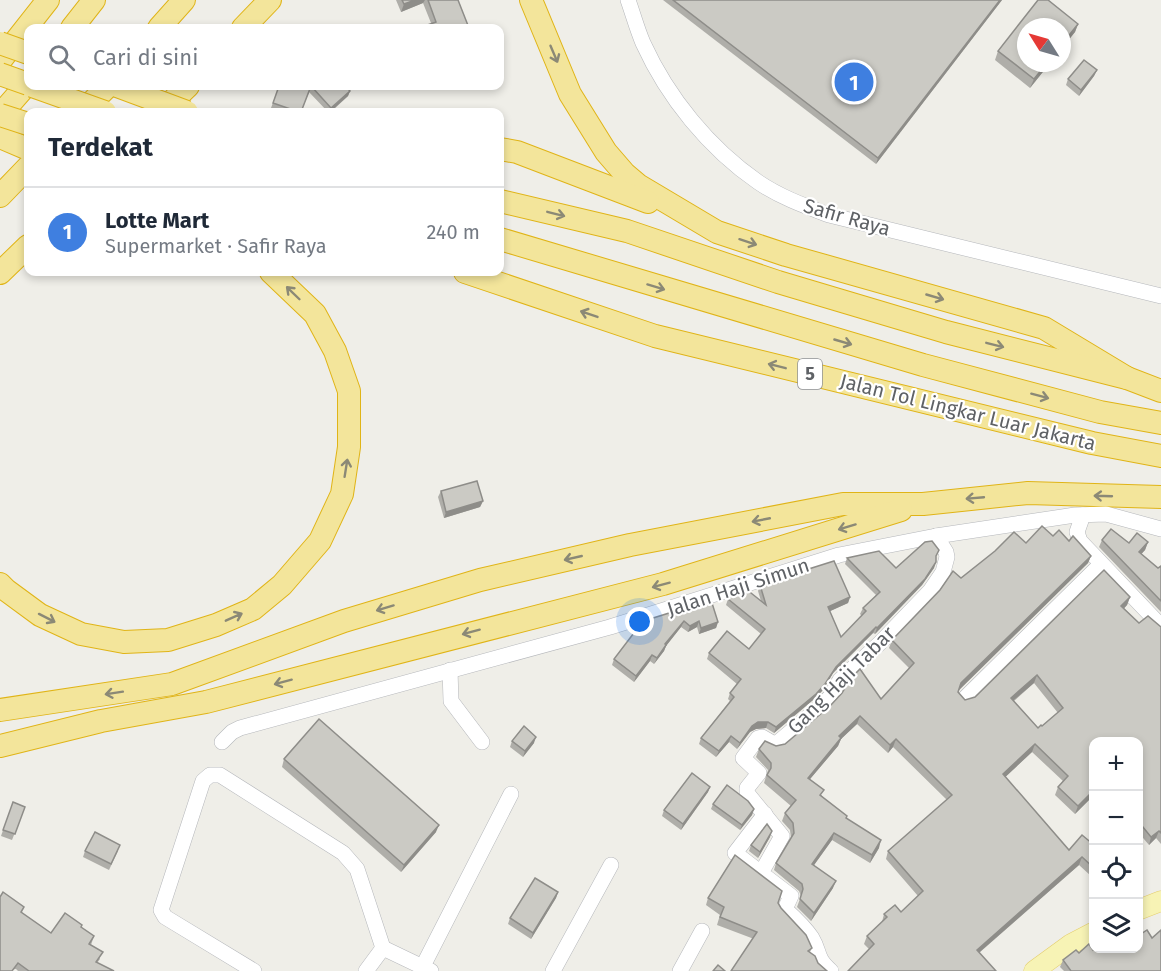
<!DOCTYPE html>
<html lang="id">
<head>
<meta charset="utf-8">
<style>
	:root { --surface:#fff; --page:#f2f2f3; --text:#1f2937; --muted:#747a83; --line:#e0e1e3; --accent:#0f766e }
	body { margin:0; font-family:"Fira Sans",sans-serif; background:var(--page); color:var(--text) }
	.controls { position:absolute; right:18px; bottom:18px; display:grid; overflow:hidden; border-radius:12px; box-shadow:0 3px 9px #0003 }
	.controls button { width:54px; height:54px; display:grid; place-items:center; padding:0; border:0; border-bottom:2px solid var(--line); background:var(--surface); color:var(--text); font:30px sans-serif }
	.compass { position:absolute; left:1017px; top:18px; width:54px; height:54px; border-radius:50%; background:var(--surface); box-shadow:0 3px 9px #0003; rotate:307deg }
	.you { position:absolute; left:640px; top:622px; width:21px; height:21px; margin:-15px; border:4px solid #fff; border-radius:50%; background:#1a73e8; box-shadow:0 0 0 9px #1a73e833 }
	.badge { display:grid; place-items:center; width:39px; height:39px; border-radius:50%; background:var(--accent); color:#fff; font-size:20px; font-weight:700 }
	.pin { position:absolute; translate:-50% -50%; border:3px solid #fff; box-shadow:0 2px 6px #0006 }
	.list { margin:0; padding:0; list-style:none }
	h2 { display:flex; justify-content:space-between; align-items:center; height:78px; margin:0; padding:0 24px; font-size:26px }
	h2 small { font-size:20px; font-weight:400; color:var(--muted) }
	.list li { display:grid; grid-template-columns:39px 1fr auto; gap:18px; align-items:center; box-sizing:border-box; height:90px; padding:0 24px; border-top:2px solid var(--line) }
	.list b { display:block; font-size:22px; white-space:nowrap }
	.list p { margin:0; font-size:20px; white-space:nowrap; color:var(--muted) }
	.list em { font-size:20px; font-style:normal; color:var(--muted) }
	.icon { flex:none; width:33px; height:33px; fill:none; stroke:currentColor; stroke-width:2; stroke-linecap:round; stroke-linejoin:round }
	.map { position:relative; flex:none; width:1161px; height:971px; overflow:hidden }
	.search { position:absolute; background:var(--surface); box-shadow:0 3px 9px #0003; left:24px; top:24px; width:480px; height:66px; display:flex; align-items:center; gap:15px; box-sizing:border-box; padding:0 21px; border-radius:12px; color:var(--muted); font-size:22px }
	.panel { position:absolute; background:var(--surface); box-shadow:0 3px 9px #0003; left:24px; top:108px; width:480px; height:168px; border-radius:12px }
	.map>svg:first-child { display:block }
</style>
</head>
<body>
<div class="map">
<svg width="1161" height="971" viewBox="0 0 1161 971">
	<rect width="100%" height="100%" fill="#efeee8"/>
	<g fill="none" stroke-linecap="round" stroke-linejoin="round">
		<defs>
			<g id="minor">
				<path d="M628 0C633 14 637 29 643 43 668 98 709 148 758 182 780 197 805 206 829 215L1161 296"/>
				<path d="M1083 515 1077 532 1080 541 1161 626"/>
				<path d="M450 670 451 701 482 742"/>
				<path d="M965 698 1100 565"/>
				<path d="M222 742 232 732 240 728 610 627 839 555 936 536 1075 515 1106 514 1161 529"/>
				<path d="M761 873 735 853 765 814"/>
				<path d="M422 968 511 794"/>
				<path d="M254 971 165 917 161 910 203 781 210 775H220L343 853 357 869 383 948 431 971"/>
				<path d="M366 971 383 948"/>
				<path d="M553 971 611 865"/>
				<path d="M680 971 702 931"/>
				<path d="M831 971C815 957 821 953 812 938 804 926 795 918 785 909L791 896 761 873 782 836 747 793V788L759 773 743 758 758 738 762 737 774 744H776L820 707 831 696 840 680 881 642 930 591 943 572 947 557 946 552 936 536"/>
			</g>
			<g id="major">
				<path d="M1138 910 1161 901"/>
				<path d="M1034 971 1071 944 1094 932"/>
			</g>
			<g id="highway">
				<path d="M531 0 570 94 606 152 625 174 638 185 717 232 786 255 1044 328 1127 378"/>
				<path d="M72 28 94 0"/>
				<path d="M159 28 184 0"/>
				<path d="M243 28 270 0"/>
				<path d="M0 61 48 0"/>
				<path d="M82 112 108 86"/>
				<path d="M161 112 188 86"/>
				<path d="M0 115 28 83"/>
				<path d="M0 137 28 149"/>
				<path d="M500 149 517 152 648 202"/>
				<path d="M0 196 28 167"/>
				<path d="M500 201 627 231 778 282 946 332 1127 378 1161 391"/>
				<path d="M500 239 923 365 1100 412 1161 423"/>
				<path d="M465 272 655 336 1092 443 1161 456"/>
				<path d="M0 273 28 246"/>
				<path d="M0 584 6 590 40 615 81 634 124 642 168 640 216 625 253 609 282 585 320 541 342 494 349 447V391L335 351 315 314 271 272"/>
				<path d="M0 710 172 684 344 621 480 580 630 545 843 504H923L1028 493 1161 497"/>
				<path d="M0 746 101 721 206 702 663 584 901 510"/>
			</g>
		</defs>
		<use href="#minor" stroke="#b5b7bb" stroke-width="16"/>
		<use href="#major" stroke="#e4cd6c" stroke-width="21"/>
		<use href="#highway" stroke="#e0b417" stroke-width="24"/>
		<use href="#minor" stroke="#fff" stroke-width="15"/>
		<use href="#major" stroke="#f7f3b5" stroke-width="20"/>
		<use href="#highway" stroke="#f3e59b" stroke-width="22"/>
		<defs>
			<g id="highway-bridge">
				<path d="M0 43 28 53"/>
				<path d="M0 74 28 84"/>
				<path d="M32 86 105 112"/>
				<path d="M117 86 187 112"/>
				<path d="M0 115 28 124"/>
			</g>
		</defs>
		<use href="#highway-bridge" stroke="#e0b417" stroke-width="24" stroke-linecap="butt"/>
		<use href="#highway-bridge" stroke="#f3e59b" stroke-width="22"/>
	</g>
	<g fill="#afaea9" fill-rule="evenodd">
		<path d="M396 0H458L469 28 431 23 423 3 401 12Z"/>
		<path d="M663 0H1002L876 164Z"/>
		<path d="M1038 0H1048L1078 24 1075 32 1062 48V27H1026V63H1050L1030 88 995 60 998 51Z"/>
		<path d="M1097 70 1094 76 1079 96 1066 85 1068 79Z"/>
		<path d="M279 86H345L350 91 348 96 331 112H328L309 92 301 112H281L271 108Z"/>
		<path d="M441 491 483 501 480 507 444 518 438 497Z"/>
		<path d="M1053 536 1069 541 1091 556 1088 563 959 690 958 692 965 700 975 697 1130 597 1127 605 1124 608 1139 623 1161 627V844L1156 838 1149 845 1138 832V741H1094V795L1075 814 1055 795 1058 787 1063 781 1032 752 1005 777 1069 850 1094 845V873L1091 876 1079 865 979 953 869 949 864 944 867 936 882 922 884 914 901 912 918 896 886 859 888 851 947 800 893 747 888 753 857 724 841 739 838 746 810 779 822 796 879 848 870 863 832 840 814 865 833 888 811 921 797 907 801 896 799 891 774 870 776 863 791 838 790 830 782 821 785 813 791 806 764 783 768 770 756 757 759 749 785 744 881 699 909 668 889 648 892 640 961 578 1026 543ZM1034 683 1058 713 1042 726 1038 728 1014 701Z"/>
		<path d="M1102 540 1129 543 1148 542 1145 550 1141 554 1158 568 1161 566V612L1099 547Z"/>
		<path d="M847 558 896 568 936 558 934 568 922 585 875 634 873 633 833 673 823 690 813 700 774 733 766 728 756 729 750 732 737 749 729 742 716 757 699 744 701 738 730 701 728 699 730 693 737 684 707 659 709 653 749 649 761 634 726 605 728 599 761 601 758 591 760 585 777 583 850 597 848 603 830 611 841 637 862 616 860 614 863 608 876 595 845 564Z"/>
		<path d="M650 619 718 622 716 628 699 634 697 627 688 632 681 627 666 646 664 651 654 664 650 661 634 682 612 665 614 659Z"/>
		<path d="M512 741 534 743 523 757 510 747Z"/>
		<path d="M284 759 436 832 401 872 282 767Z"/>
		<path d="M710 787 708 792 681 830 662 816 664 810Z"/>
		<path d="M13 802 25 807 12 840 1 836Z"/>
		<path d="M713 804 754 809 752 815 740 830 711 809Z"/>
		<path d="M770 837 758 858 749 851 751 845Z"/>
		<path d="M85 851H118L109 870 83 857Z"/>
		<path d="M558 892 556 898 531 939 508 924 510 918Z"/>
		<path d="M708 898 778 903 781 908 812 948 810 952 818 963 717 925 720 915 706 905Z"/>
		<path d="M24 907 22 913 51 933 82 925 81 928 94 936 91 945 100 959 97 963 114 971H18L16 969 0 971Z"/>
		<path d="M1152 938 1161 971H1064L1060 967 1063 960 1079 953 1093 950 1138 948Z"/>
	</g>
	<g fill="#8e8d89">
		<path d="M415 0H425L423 3 401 12 404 4Z"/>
		<path d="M1000 0H1002L876 164 878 158Z"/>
		<path d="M1078 24 1075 32 1062 48V44Z"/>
		<path d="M1047 63H1050L1030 88 1034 79Z"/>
		<path d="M1097 70 1094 76 1079 96 1081 90Z"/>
		<path d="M350 91 348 96 330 112 331 108Z"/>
		<path d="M483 501 480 507 444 518 446 512Z"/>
		<path d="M1148 542 1145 550 1136 560 1139 552Z"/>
		<path d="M1091 556 1088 563 958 691 961 683Z"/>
		<path d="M936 562 934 568 922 585 875 634 877 628Z"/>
		<path d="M850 597 848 603 826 613 828 607Z"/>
		<path d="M1130 597 1127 605 1119 614 1121 606Z"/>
		<path d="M684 621 681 627 666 646 664 651 654 664 657 658 665 644Z"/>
		<path d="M699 621 697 627 688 632 690 626Z"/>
		<path d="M718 622 716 628 699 634 701 628Z"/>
		<path d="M876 627 873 633 833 673 823 690 813 700 774 733 776 727Z"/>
		<path d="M652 655 650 661 634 682 636 676Z"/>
		<path d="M1037 675 1034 683 1008 705 1011 698Z"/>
		<path d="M860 716 857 724 841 739 838 746 805 785 808 778 839 736Z"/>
		<path d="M758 722H768L766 728 756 729 750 732 737 749 740 743 752 726Z"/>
		<path d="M731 736 729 742 716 757 719 751Z"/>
		<path d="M536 737 534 743 523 757 525 751Z"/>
		<path d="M896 739 893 747 888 753 890 745Z"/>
		<path d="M1035 744 1032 752 1000 782 1003 774Z"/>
		<path d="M710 787 708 792 681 830 683 824Z"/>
		<path d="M1094 790V795L1075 814 1078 806Z"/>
		<path d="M754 809 752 815 740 830 742 825Z"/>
		<path d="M439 825 436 832 401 872 404 865Z"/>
		<path d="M772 831 770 837 758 858 760 852Z"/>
		<path d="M1159 831 1156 838 1149 845 1151 837Z"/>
		<path d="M834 833 832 840 809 872 812 864Z"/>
		<path d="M881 840 879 848 870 863 872 855Z"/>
		<path d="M1082 857 1079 865 974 957 977 950Z"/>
		<path d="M836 881 833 888 811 921 814 913Z"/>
		<path d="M558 892 556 898 531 939 533 933Z"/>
	</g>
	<g fill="#cbcac4" stroke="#8e8d89" stroke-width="1.5" fill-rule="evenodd">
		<path d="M402 0H415L404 4Z"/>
		<path d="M428 0H458L469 28H419L436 22Z"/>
		<path d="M673 0H1000L878 158Z"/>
		<path d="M1038 0H1048L1078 24 1062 44V27H1026V63H1047L1034 79 998 51Z"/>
		<path d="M1084 60 1097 70 1081 90 1068 79Z"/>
		<path d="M279 86H345L350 91 331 108 311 86 301 112H299L273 103Z"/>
		<path d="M477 481 483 501 446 512 441 491Z"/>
		<path d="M1042 526 1053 536 1059 530 1069 541 1073 536 1091 556 961 683 958 692 965 700 975 697 1104 570 1130 597 1121 606 1139 623 1148 616 1161 627V833L1159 831 1151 837 1138 821V741H1094V790L1078 806 1058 787 1068 776 1035 744 1003 774 1069 850 1082 835 1094 845V868L1082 857 977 950 996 971H848L874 944 867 936 887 917 884 914 895 905 901 912 923 891 888 851 952 795 896 739 890 745 860 716 839 736 841 738 808 778 824 790 820 795 847 816 846 818 881 840 872 855 834 833 812 864 836 881 814 913 800 899 803 889 802 884 776 863 794 833 793 823 785 813 796 800 767 775 771 768V763L759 749 765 741 776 746 785 744 830 706 842 693 851 678 860 669 881 699 914 663 892 640 940 590 953 571 961 578 995 551 1014 532 1026 543ZM1037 675 1063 708 1042 726 1041 725 1038 728 1011 698Z"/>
		<path d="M1111 529 1129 543 1137 533 1148 542 1139 552 1158 568 1161 566V601L1102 540Z"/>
		<path d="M932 541 939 550 936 556V562L925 579 877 628 876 627 836 667 825 684 816 694 776 727 768 722H758L752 726 740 743 731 736 719 751 701 738 734 697 730 693 741 679 709 653 727 631 749 649 765 629 728 599 732 594 746 589 766 605 760 585 776 580 777 583 796 573 834 561 850 597 828 607 841 637 866 611 863 608 880 592 847 558 879 551 896 568 925 542Z"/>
		<path d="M711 600 718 622 701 628 699 621 690 626 684 621 665 644 666 645 657 658 652 655 636 676 614 659 640 625 643 628 650 619Z"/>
		<path d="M319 719 439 825 404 865 284 759Z"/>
		<path d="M524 726 536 737 525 751 512 741Z"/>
		<path d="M692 773 710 787 683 824 664 810Z"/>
		<path d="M727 785 748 801 754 809 742 825 713 804Z"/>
		<path d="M13 802 25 807 15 834 3 830Z"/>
		<path d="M767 824 772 831 760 852 751 845Z"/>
		<path d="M95 832 120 845 111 864 85 851Z"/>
		<path d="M735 855 782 891 778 903 781 908 806 935 812 948 808 951 815 956 818 963 827 971H731L757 932 720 917 724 907 708 898Z"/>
		<path d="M535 878 558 892 533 933 510 918Z"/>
		<path d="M3 892 24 907 21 912 51 933 65 913 82 925 81 927 94 936 89 944 103 952 96 962 114 971H29L18 963 12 971H0V897Z"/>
		<path d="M1147 930 1152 938 1161 930V971H1071L1063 960 1076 950 1079 953 1089 944 1093 950 1095 948H1138V936Z"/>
		<path d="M718 965 725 971H713Z"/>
	</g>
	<defs><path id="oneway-shaft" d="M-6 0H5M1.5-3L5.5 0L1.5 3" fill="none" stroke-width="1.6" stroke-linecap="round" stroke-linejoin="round" transform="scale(1.5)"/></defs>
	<g stroke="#8b8976">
		<use href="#oneway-shaft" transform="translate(554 54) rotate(67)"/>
		<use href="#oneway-shaft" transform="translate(556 214) rotate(14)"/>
		<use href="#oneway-shaft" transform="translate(748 242) rotate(18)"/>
		<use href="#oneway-shaft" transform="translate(656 287) rotate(17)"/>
		<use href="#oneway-shaft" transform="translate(293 293) rotate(-136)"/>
		<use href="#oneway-shaft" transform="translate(935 297) rotate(16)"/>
		<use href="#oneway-shaft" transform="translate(589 314) rotate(-161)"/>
		<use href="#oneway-shaft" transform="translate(843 342) rotate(16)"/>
		<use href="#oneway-shaft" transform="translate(995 345) rotate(14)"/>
		<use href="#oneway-shaft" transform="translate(777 366) rotate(-166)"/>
		<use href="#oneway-shaft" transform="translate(1040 396) rotate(15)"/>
		<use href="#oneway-shaft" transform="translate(346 468) rotate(-81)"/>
		<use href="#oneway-shaft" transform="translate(1103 496) rotate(-178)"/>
		<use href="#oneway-shaft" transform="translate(975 498) rotate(175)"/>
		<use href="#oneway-shaft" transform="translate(761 520) rotate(169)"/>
		<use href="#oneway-shaft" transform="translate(847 527) rotate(163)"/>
		<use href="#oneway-shaft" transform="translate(573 558) rotate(167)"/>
		<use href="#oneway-shaft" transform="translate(661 585) rotate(165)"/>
		<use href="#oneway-shaft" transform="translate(385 608) rotate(163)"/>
		<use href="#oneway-shaft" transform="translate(234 617) rotate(-24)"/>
		<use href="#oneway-shaft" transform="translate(47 618) rotate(27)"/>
		<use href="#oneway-shaft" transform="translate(471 632) rotate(165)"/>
		<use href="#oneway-shaft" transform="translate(283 682) rotate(165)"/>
		<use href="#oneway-shaft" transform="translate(114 693) rotate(171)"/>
	</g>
	<g text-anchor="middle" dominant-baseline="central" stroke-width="4.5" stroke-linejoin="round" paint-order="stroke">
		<rect fill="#fff" stroke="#8f9194" stroke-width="1.5" x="798" y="359" width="24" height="30" rx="4.5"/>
		<g font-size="18" font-weight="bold" fill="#5f6266">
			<text x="810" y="374">5</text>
		</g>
		<g font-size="20" fill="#5f6266" stroke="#fff">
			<text transform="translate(847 217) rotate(16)">Safir Raya</text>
			<text transform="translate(968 412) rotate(14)">Jalan Tol Lingkar Luar Jakarta</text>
			<text transform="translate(738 587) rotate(-18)">Jalan Haji Simun</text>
			<text transform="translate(841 680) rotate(-45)">Gang Haji Tabar</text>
		</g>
	</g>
</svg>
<div class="controls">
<button>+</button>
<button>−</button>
<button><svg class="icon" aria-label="locate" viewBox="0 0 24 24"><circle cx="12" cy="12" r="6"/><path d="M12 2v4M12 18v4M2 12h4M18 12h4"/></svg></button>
<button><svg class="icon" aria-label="layers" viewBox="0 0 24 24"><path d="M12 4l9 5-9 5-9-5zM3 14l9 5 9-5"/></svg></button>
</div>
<svg class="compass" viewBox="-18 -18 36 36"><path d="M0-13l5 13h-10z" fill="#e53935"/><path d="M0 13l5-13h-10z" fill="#747a83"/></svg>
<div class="you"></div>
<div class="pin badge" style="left:854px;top:82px;background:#3f7fe0">1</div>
<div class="search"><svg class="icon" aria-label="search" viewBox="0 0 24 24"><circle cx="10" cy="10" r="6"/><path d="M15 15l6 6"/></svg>Cari di sini</div>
<section class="panel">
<h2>Terdekat<small></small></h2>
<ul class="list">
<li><span class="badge" style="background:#3f7fe0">1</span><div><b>Lotte Mart</b><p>Supermarket · Safir Raya</p></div><em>240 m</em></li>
</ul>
</section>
</div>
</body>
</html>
